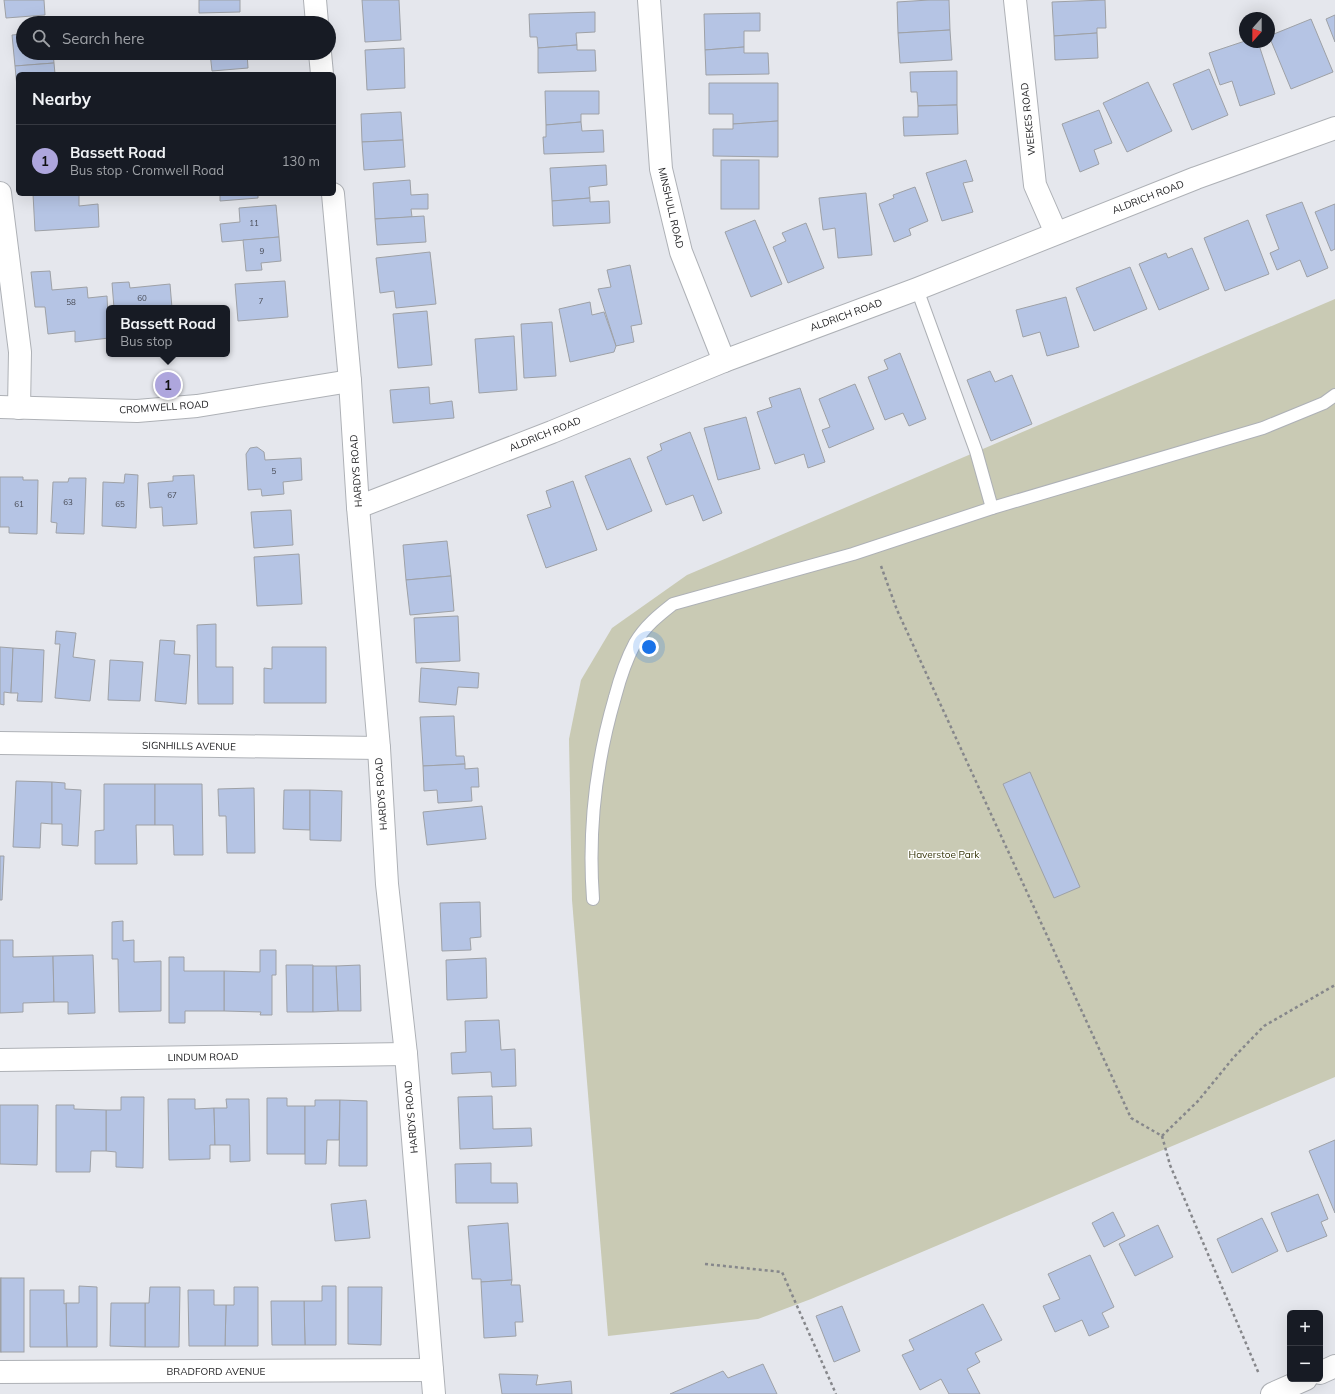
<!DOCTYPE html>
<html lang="en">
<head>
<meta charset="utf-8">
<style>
	:root { --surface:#171b24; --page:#20242c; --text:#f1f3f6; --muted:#9ea1a6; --line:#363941; --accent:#aea6dd }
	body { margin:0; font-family:Mulish,sans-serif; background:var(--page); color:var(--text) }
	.controls { position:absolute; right:12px; bottom:12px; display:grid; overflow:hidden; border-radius:6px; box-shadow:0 4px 16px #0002 }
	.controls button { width:36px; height:36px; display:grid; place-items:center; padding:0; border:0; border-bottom:1px solid var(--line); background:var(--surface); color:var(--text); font:20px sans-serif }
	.compass { position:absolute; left:1239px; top:12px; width:36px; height:36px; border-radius:50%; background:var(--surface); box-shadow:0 4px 16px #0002; rotate:201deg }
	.you { position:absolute; left:649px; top:647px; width:14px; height:14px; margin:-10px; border:3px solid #fff; border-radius:50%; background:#1a73e8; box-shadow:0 0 0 6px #1a73e833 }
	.badge { display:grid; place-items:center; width:26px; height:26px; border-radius:50%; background:var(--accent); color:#111; font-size:13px; font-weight:700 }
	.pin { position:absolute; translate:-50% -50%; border:2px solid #fff; box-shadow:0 1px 4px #0006 }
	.popup { position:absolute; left:106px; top:305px; width:124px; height:52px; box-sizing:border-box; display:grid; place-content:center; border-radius:6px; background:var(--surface); filter:drop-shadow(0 1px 3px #0005); font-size:13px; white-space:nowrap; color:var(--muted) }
	.popup b { font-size:15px; color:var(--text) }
	.popup::after { content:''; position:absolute; left:50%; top:100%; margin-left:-8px; border:8px solid transparent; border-top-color:var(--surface) }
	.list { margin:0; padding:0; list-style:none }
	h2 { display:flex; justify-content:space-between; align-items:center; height:52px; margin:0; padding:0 16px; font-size:17px }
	h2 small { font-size:13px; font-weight:400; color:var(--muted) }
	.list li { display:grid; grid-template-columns:26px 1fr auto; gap:12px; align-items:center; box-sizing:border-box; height:72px; padding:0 16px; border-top:1px solid var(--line) }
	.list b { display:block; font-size:15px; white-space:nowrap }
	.list p { margin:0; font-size:13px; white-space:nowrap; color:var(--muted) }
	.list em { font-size:13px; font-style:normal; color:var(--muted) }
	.icon { flex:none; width:22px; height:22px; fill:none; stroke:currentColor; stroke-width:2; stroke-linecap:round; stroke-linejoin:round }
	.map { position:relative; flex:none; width:1335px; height:1394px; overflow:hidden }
	.search { position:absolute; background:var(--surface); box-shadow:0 4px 16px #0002; left:16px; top:16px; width:320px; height:44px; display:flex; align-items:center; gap:10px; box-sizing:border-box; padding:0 14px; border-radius:22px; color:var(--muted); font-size:15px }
	.panel { position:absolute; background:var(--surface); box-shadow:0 4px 16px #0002; left:16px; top:72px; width:320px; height:124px; border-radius:6px }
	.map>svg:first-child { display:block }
</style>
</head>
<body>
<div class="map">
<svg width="1335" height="1394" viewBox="0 0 1335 1394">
	<rect width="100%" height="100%" fill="#e5e7ed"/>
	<path fill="#c9cab4" d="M1335 299V1077L811 1299 758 1319 608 1336 572 900 569 739 581 680 612 628 687 575Z"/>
	<g fill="#b5c4e4" stroke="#9ea1a6">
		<path d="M4 0H44L45 15 6 18Z"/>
		<path d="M199 0H240V12L199 13Z"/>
		<path d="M362 0H399L401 40 365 42Z"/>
		<path d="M929 0H949L950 30 898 33 897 2Z"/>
		<path d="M1105 0 1106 28H1097V33L1054 36 1052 2Z"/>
		<path d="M595 12V32L576 33 577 45 538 48 537 37H530L529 14Z"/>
		<path d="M760 13V31H744V47L705 50 704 14Z"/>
		<path d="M1335 15V42L1326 19Z"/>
		<path d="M1311 19 1333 72 1291 89 1269 36Z"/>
		<path d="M950 30 952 60 900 63 898 33Z"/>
		<path d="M1097 33 1098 58 1055 60 1054 36Z"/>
		<path d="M23 34V53H53L54 63 15 66 12 35Z"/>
		<path d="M1245 41V42H1258L1275 94 1240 106 1232 81 1220 85 1209 53Z"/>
		<path d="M577 45V50H595L596 71 538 73V48Z"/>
		<path d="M744 47V53H768L769 74 706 75 705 50Z"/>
		<path d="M404 48 405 88 367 90 365 50Z"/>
		<path d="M210 53H247L248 68 212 71Z"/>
		<path d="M54 63 55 74H18V98L15 66Z"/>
		<path d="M1209 69 1228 115 1192 130 1173 84Z"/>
		<path d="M957 71V105L918 106 917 92H911L910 72Z"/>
		<path d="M1148 82 1172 131 1127 152 1103 103Z"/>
		<path d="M709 83H778V121L733 124V114H709Z"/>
		<path d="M545 91H599V114H581V122L546 125Z"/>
		<path d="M957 105 958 134 904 136 903 117H918V106Z"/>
		<path d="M1099 110 1112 143 1094 150 1099 164 1080 172 1062 124Z"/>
		<path d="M401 112 403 140 362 142 361 114Z"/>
		<path d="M778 121V157L713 156V129H733V124Z"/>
		<path d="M581 122 582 131 603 130 604 152 544 154 543 137H546V125Z"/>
		<path d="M403 140 405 167 364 170 362 142Z"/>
		<rect x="721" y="160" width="38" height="49"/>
		<path d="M966 160 973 181 963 183 973 212 942 221 926 173Z"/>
		<path d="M606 165 607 185 589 187 590 198 552 201 550 168Z"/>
		<path d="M410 180 411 195 428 194V209H411L412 217 375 219 373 183Z"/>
		<path d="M915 187 928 221 909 229 911 235 894 242 879 204 894 198 893 195Z"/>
		<path d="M866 193 872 255 838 258 835 228 823 230 819 198Z"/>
		<path d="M33 194H79V206L98 204 99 227 35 231Z"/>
		<path d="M220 194H258V198L220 201Z"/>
		<path d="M590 198V202L609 201 610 223 553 226 552 201Z"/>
		<path d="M1302 202 1328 268 1307 277 1300 260 1277 270 1270 253 1279 249 1266 215Z"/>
		<path d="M1335 204V249L1331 251 1315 212Z"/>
		<path d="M276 205 279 237 222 242 220 224 240 222 239 208Z"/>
		<path d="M424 216 426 242 377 245 375 219Z"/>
		<path d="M755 220 782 284 751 297 725 232Z"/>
		<path d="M1248 220 1269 274 1225 291 1204 238Z"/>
		<path d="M806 223 824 268 788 283 773 247 786 241 782 233Z"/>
		<path d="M279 237 281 261 261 263 262 270 246 271 243 240Z"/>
		<path d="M1192 248 1209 289 1159 310 1139 264 1166 253 1168 258Z"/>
		<path d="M430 252 436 304 396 308 394 291 380 293 376 258Z"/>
		<path d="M630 265 642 324 631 326 634 342 616 346 598 289 611 287 607 270Z"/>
		<path d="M1130 267 1147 309 1094 331 1076 288Z"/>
		<path d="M50 271 52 290 87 287 88 298 107 296 109 338 75 342V331L48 334 45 307H35L31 272Z"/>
		<path d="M285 281 288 317 238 321 235 284Z"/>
		<path d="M129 282 130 288 170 284 172 308H114L112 283Z"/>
		<path d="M1066 297 1079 347 1047 356 1040 332 1023 337 1016 310Z"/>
		<path d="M590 302 592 315 604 312 616 346 614 352 570 362 559 309Z"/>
		<path d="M427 311 432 365 398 368 393 314Z"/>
		<path d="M552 322 556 376 524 378 521 324Z"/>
		<path d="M514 336 517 390 479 393 475 339Z"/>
		<path d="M900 353 926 419 909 426 903 413 885 420 868 377 888 369 884 360Z"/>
		<path d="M990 371 995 382 1012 375 1032 424 991 441 967 380Z"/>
		<path d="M855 384 874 429 829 448 822 430 830 427 819 399Z"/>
		<path d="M429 387 430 404 452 401 454 418 393 423 390 390Z"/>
		<path d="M800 388 825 462 808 468 804 454 775 464 757 412 772 407 769 398Z"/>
		<path d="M746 417 760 469 718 480 704 428Z"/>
		<path d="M690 432 722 513 703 521 693 495 666 505 647 457 662 450 660 444Z"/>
		<path d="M257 447 264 452 265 460 301 458 302 480 283 482 284 494 262 496 261 489 248 490 246 454 250 448Z"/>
		<path d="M630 458 652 511 607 530 585 476Z"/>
		<path d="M125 474 138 475 136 528 102 526 103 482 124 483Z"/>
		<path d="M194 475 197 524 163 526 162 507 150 508 148 483 173 481V476Z"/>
		<path d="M0 477H23V480H38L37 534 9 533V527H0Z"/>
		<path d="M69 478H86L84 534 56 533 57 523 51 522 53 482H68Z"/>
		<path d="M573 481 597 550 546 568 527 515 551 507 546 491Z"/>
		<path d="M291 510 293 545 254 548 251 512Z"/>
		<path d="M447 541 451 576 406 580 403 545Z"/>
		<path d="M299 554 302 604 257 606 254 557Z"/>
		<path d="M451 576 454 611 410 615 406 580Z"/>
		<path d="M458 616 460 661 416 663 414 618Z"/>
		<path d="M216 624V667H233V704H198L197 625Z"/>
		<path d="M56 631 76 633 73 657 95 660 90 701 55 698 60 644H55Z"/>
		<path d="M160 640 175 641 174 654 190 655 186 704 155 701Z"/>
		<path d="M0 647 13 648 11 693 4 692V705L0 704Z"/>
		<path d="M272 647H326V703H264V668L272 669Z"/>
		<path d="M13 648 44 650 42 702 17 701 18 693H11Z"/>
		<path d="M110 660 143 662 140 701 108 700Z"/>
		<path d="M421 668 479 673 478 688 458 687 456 705 419 702Z"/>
		<path d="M454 716 456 756H464L465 764 423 766 420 717Z"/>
		<path d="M465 764V769L478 768 479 787H471L472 801 438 803 437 790 424 791 423 766Z"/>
		<path d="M1030 772 1080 887 1054 898 1003 784Z"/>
		<path d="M16 781 52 782V824L41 823 40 848 13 847Z"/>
		<path d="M52 782 65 783V789L81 790 78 846 62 845V824H52Z"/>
		<path d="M104 784H155V825H136L137 864H95V831L104 830Z"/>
		<path d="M155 784H202L203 855H174L173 825H155Z"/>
		<path d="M254 788 255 853H227L226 816H219L218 789Z"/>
		<path d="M284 790H310V830L283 829Z"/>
		<path d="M310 790 342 791 341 841 310 840Z"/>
		<path d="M482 806 486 839 427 845 423 812Z"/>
		<path d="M0 856H4L2 900H0Z"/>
		<path d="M480 902 481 937 470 938 471 950 442 951 440 903Z"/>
		<path d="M123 921V941L134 940V962L161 961V1011L119 1012 118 959H112V922Z"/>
		<path d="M0 940H13V957L53 956 54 1002 23 1003V1012L0 1013Z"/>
		<path d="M260 950H276V975H272V1015H260L261 1012 224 1011V971L260 972Z"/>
		<path d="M93 955 95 1013 68 1014V1002H54L53 956Z"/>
		<path d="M169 957H184V971H224V1011H185V1023H169Z"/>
		<path d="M486 958 487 998 447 1000 446 960Z"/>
		<path d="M286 965H313V1012H287Z"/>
		<path d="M360 965 361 1011H338L336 966Z"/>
		<path d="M313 966H336L338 1011 313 1012Z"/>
		<path d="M499 1020 501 1050 515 1049 516 1086 492 1087 491 1072 452 1074 451 1053 466 1052 465 1021Z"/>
		<path d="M492 1096 493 1129 531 1128 532 1146 460 1149 458 1097Z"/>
		<path d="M121 1097H144L143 1168 116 1167V1152L106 1151V1110H121Z"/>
		<path d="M267 1098H287V1106H305V1154H267Z"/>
		<path d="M168 1099H195V1109L214 1108 215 1145H210V1159L169 1160Z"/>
		<path d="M226 1099H249L250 1161 230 1162V1145H215L214 1108H227Z"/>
		<path d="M315 1100H340L339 1140H327L326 1164H305V1106H315Z"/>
		<path d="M340 1100 367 1101V1166H339Z"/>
		<path d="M0 1105H38L37 1165 0 1164Z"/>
		<path d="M56 1105H74V1109L106 1110V1151H91L90 1172H56Z"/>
		<path d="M1335 1140V1213L1309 1151Z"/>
		<path d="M491 1163V1183H517L518 1203H456L455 1164Z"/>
		<path d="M1318 1194 1328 1219 1321 1222 1327 1236 1287 1252 1271 1213Z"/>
		<path d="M366 1200 370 1238 335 1241 331 1204Z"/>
		<path d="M1113 1212 1125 1236 1104 1247 1092 1223Z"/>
		<path d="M1262 1218 1278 1251 1232 1273 1217 1239Z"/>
		<path d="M508 1223 512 1280 481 1282V1279H472L468 1226Z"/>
		<path d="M1158 1225 1173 1257 1135 1276 1119 1244Z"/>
		<path d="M1090 1255 1114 1307 1102 1313 1109 1327 1089 1336 1082 1320 1055 1332 1043 1306 1060 1299 1048 1274Z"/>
		<rect x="0" y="1278" width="1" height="74"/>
		<rect x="1" y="1278" width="23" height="74"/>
		<path d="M512 1280 511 1285H520L523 1322H515L516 1336 484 1338 481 1282Z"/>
		<path d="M79 1286 97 1287V1347H67L66 1303H79Z"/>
		<path d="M322 1286H336V1345H305L304 1301H322Z"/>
		<path d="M150 1287H180L179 1347H145V1303H149Z"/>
		<path d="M234 1287H258V1346H225L226 1305H234Z"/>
		<path d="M348 1287H382L381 1345 348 1344Z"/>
		<path d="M30 1290H64V1304L66 1303 67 1347H30Z"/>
		<path d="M188 1290H214V1305H226L225 1346H189Z"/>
		<path d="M271 1301H304L305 1345H272Z"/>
		<path d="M111 1303H145V1347L110 1346Z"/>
		<path d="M983 1304 1002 1340 975 1353 980 1362 967 1369 980 1394H949L941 1379 920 1390 902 1355 914 1350 909 1340Z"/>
		<path d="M842 1306 860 1351 834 1362 816 1316Z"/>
		<path d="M763 1364 777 1394H670L723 1371 728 1378Z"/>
		<path d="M499 1374 538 1375 536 1385 571 1381 572 1394H502Z"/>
	</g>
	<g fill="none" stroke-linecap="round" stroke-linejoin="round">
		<defs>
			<g id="service">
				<path d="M917 289 976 451 992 508"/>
				<path d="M593 899C588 831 596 762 615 697 620 678 626 660 635 643 645 626 659 615 673 604L853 554 992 508 1263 428 1324 403 1335 395"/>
			</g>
			<g id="minor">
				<path d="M315 0 317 23"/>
				<path d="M649 0 661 169 681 252 724 361"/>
				<path d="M1015 0 1035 185 1056 233"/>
				<path d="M320 53 322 74"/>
				<path d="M0 193 20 352 19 408"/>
				<path d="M333 194 350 381 358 507 379 748 387 884 406 1054 434 1394"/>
				<path d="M0 407 137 411 197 406 350 381"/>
				<path d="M358 507 552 432 724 361 917 289 1196 178 1335 128"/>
				<path d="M0 743 379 748"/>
				<path d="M0 1060 406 1054"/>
				<path d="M0 1372 432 1370"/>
			</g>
			<g id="primary">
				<path d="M1320 1373 1335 1366"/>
				<path d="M1272 1394 1306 1379"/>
			</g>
		</defs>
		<use href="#service" stroke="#aeb1b6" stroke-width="14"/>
		<use href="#minor" stroke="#aeb1b6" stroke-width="24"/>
		<use href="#primary" stroke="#aeb1b6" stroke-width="24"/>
		<g stroke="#86878b" stroke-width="2.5" stroke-dasharray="3 3" stroke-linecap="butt">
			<path d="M881 566 897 610 1131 1118 1162 1136 1170 1165 1259 1374"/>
			<path d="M1162 1136 1198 1101 1234 1057 1264 1026 1335 985"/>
			<path d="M705 1264 782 1272 836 1394"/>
		</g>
		<use href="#service" stroke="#fff" stroke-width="12"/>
		<use href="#minor" stroke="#fff" stroke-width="22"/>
		<use href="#primary" stroke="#fff" stroke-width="22"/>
	</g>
	<g text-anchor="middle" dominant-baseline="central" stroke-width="3" stroke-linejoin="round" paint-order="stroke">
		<g font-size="8" fill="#484b55">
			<text x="254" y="223">11</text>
			<text x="262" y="251">9</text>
			<text x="142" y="298">60</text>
			<text x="261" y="301">7</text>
			<text x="71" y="302">58</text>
			<text x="274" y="471">5</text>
			<text x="172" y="495">67</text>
			<text x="68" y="502">63</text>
			<text x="19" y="504">61</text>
			<text x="120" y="504">65</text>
		</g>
		<g font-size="10" fill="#232325" stroke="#fff">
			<text transform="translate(1028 119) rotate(-96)">WEEKES ROAD</text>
			<text transform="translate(1148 197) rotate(-21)">ALDRICH ROAD</text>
			<text transform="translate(671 208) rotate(77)">MINSHULL ROAD</text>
			<text transform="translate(846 315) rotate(-20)">ALDRICH ROAD</text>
			<text transform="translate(164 407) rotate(-4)">CROMWELL ROAD</text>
			<text transform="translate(545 434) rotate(-22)">ALDRICH ROAD</text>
			<text transform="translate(356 471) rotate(-94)">HARDYS ROAD</text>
			<text transform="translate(189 746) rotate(1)">SIGNHILLS AVENUE</text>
			<text transform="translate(381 794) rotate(-94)">HARDYS ROAD</text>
			<text transform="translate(203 1057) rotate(-1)">LINDUM ROAD</text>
			<text transform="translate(411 1117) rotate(-95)">HARDYS ROAD</text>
			<text x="216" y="1371">BRADFORD AVENUE</text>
		</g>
		<g font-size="10" fill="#323206" stroke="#fff">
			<text x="944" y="854">Haverstoe Park</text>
		</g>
	</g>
</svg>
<div class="controls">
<button>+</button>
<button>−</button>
</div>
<svg class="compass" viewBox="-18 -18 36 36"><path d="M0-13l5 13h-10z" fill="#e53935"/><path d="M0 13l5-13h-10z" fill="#9ea1a6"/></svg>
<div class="you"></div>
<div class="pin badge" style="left:168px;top:385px">1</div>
<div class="popup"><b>Bassett Road</b>Bus stop</div>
<div class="search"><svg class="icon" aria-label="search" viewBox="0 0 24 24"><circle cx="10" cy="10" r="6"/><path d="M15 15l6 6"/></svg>Search here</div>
<section class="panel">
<h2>Nearby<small></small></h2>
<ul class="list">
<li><span class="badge">1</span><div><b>Bassett Road</b><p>Bus stop · Cromwell Road</p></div><em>130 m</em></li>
</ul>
</section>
</div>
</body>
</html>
